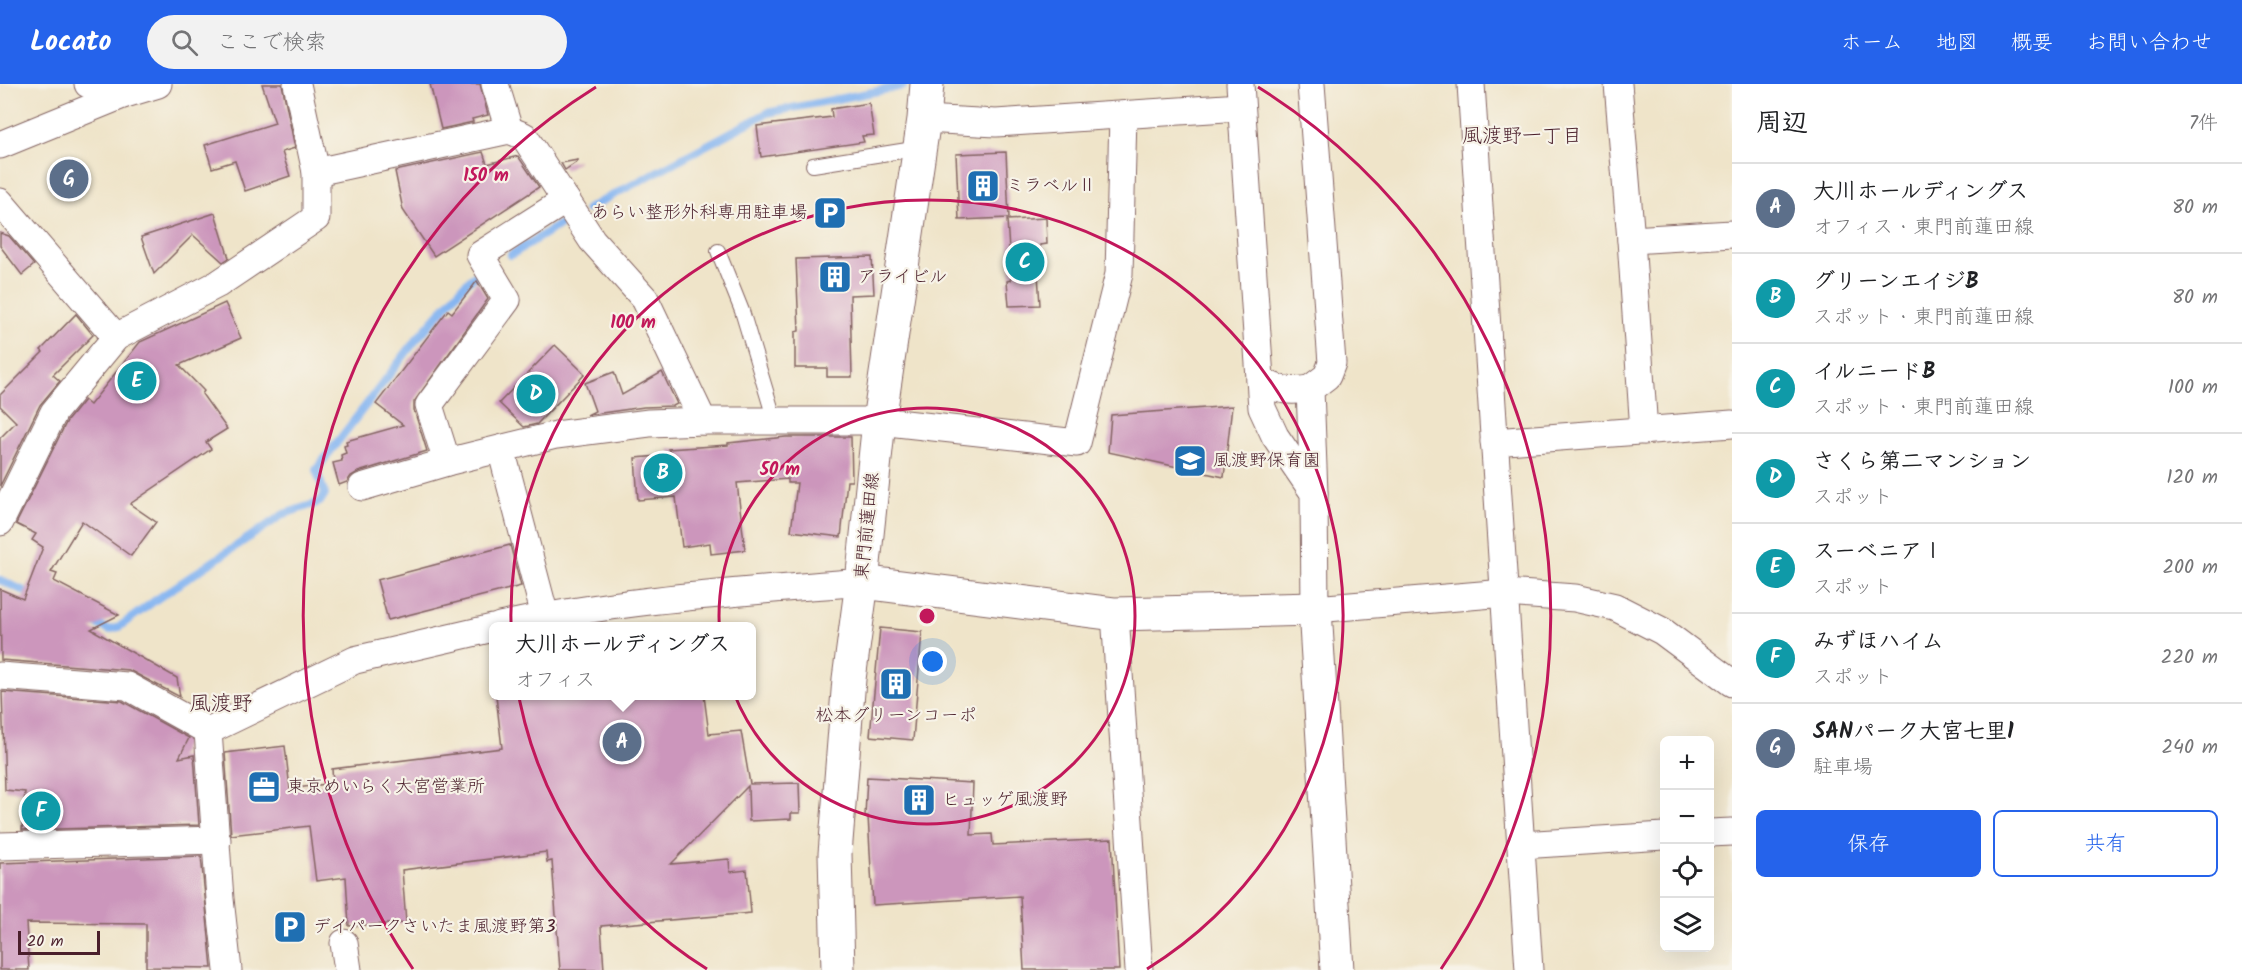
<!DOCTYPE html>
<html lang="ja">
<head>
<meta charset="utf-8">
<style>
	:root { --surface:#fff; --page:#f2f2f2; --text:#202124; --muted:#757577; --line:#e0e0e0; --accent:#2563eb }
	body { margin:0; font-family:Kalam,"Klee One",sans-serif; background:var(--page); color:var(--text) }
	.controls { position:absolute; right:18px; bottom:18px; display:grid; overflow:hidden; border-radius:9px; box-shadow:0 6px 24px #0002 }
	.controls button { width:54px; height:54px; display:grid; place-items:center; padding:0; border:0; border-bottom:2px solid var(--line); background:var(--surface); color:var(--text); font:30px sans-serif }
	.scale { position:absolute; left:18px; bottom:15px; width:82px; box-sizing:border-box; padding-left:6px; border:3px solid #4a1f2b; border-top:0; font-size:16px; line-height:21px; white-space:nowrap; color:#4a1f2b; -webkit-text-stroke:4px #f7f3e8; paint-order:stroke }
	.you { position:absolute; left:933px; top:578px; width:21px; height:21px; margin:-15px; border:4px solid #fff; border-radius:50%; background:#1a73e8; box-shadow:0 0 0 9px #1a73e833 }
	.badge { display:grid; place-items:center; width:39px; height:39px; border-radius:50%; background:var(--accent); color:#fff; font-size:20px; font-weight:700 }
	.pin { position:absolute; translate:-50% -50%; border:3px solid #fff; box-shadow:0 2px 6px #0006 }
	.popup { position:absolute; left:489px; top:538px; width:267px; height:78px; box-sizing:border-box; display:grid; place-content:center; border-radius:9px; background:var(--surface); filter:drop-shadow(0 2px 4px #0005); font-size:20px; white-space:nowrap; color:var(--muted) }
	.popup b { font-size:22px; color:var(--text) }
	.popup::after { content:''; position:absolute; left:50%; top:100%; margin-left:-12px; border:12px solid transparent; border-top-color:var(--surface) }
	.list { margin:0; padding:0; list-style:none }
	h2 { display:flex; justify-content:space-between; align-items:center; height:78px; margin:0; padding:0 24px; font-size:26px }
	h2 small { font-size:20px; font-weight:400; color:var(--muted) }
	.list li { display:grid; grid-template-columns:39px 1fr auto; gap:18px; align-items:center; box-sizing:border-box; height:90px; padding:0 24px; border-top:2px solid var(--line) }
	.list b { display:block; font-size:22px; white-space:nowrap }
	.list p { margin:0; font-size:20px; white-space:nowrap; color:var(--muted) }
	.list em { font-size:20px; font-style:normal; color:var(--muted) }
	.actions { display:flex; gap:12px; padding:18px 24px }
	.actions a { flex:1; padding:14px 0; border:2px solid var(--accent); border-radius:9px; text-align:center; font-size:21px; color:var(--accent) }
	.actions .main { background:var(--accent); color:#fff }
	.icon { flex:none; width:33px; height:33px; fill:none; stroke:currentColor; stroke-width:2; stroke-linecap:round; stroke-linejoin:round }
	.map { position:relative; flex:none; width:1732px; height:886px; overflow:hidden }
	header { display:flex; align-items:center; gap:36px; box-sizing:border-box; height:84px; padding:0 30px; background:var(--accent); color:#fff }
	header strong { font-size:28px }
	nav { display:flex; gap:33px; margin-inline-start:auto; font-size:21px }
	.search { width:420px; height:54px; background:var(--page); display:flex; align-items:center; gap:15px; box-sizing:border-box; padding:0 21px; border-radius:33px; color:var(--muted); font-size:22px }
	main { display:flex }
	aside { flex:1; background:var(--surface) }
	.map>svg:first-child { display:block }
</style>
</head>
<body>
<header>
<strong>Locato</strong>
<div class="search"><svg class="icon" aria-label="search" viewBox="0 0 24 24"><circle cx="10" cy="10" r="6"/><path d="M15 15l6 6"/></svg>ここで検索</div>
<nav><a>ホーム</a><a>地図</a><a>概要</a><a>お問い合わせ</a></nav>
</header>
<main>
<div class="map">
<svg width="1732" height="886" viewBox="0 0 1732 886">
	<rect width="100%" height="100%" fill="#f7f3e8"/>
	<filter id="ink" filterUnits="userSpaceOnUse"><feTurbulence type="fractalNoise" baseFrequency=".0167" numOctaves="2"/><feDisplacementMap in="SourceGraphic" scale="12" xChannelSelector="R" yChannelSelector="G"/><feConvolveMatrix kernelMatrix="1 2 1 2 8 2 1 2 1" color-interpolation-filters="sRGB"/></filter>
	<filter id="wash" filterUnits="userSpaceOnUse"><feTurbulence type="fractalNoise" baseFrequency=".008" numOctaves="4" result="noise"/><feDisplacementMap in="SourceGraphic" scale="24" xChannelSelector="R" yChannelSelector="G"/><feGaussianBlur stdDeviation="1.35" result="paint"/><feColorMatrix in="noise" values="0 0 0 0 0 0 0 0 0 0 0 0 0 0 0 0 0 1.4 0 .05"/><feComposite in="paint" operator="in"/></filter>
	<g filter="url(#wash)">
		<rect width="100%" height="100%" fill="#efe4c9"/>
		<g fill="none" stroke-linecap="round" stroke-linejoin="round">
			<g stroke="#85b5f1" stroke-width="8">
				<path d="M587 125 767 29 903 2"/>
				<path d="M511 171 562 139"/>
				<path d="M0 496 35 512"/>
				<path d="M90 537 109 546 119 543 157 515 284 430 320 418 325 410 316 386 416 256 465 200 481 187"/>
			</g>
		</g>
		<g id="blocks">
			<g fill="#cc96bc">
				<path d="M262 0H282L295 64 282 68 290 92 245 107 235 77 212 84 205 61 275 39Z"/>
				<path d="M430 0H480L488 31 472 35 473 38 441 45Z"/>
				<path d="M869 19 874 51 862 52 864 58 761 73 757 42 832 33 831 25Z"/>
				<path d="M483 68 487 80 518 72 539 103 434 172 403 126 395 87Z"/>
				<path d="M1006 68 1009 134 959 136 956 70Z"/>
				<path d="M578 76V77L565 86 561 79Z"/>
				<path d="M215 129 229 174 223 178 193 151 154 190 141 153Z"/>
				<path d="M1046 134 1047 160 1040 161 1042 190H1038L1040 221 1009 222 1007 197 1011 196 1007 136Z"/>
				<path d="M0 149 9 152 34 181 22 191 0 162Z"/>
				<path d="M872 173 874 210 850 211 852 293H827V284H795V248L799 247 796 175Z"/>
				<path d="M477 197 488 215 414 318V326L427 367 358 388 351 392 347 398 339 401 333 379 342 377 341 371 346 369 344 362 347 361 346 357 403 341 376 320 448 226 452 229Z"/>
				<path d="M225 219 241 254 179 281 204 307 202 310 227 345 206 358 211 365 130 420 156 438 131 472 82 437 51 488 57 490 54 497 119 531 91 545 177 594 180 613 129 586 1 576 0 505 23 515 43 463 32 456 36 450 16 440 67 337 84 316 90 321 140 258Z"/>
				<path d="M76 230 93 251 53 291 60 297 40 321 0 402V354L16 338 0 322V311L43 268 41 266Z"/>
				<path d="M555 261 585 290 537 340 524 343 499 319Z"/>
				<path d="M614 288 622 311 662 288 677 320 673 322 644 323 587 331 595 327 585 299Z"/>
				<path d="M1232 322 1224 393 1108 368 1111 331Z"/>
				<path d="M786 353H851L852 397H847L841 453 791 447 797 399H788V395L737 399 745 466 711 470 710 459 682 463 676 413 638 416 635 374 672 371 668 365 728 361V359Z"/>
				<path d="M510 461 521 502 388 536 377 496Z"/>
				<path d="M880 544 922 548 913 656 870 652Z"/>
				<path d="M2 608 122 617 189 654 179 674 194 671 199 741 22 746 25 708 5 706Z"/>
				<path d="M496 612H704L709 650 741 647 750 700 799 699 800 729H791V735L749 737 748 702 671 780 729 775 730 788 747 786 751 829 601 842 604 886H560L552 777 547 778 546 768 402 786 406 839 349 842 346 793 316 797 309 742 231 751 225 669 285 662 290 705 333 699 332 685 502 664Z"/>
				<path d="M867 693 973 699 971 751 992 750 993 761 1112 755 1119 886H1024L1020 812 873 821 868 732H865Z"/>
				<path d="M201 772 212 884 146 883V840L26 839 29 886H0V779Z"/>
			</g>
		</g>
	</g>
	<g filter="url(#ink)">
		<use href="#blocks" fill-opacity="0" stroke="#846462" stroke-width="1.5"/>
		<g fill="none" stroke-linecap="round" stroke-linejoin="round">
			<defs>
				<g id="lane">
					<path d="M813 81 920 64"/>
					<path d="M718 167 742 227 775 337"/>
				</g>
				<g id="street">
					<path d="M88 0 125 10 158 0"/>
					<path d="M495 0 509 46"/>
					<path d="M1240 0 1262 324 1275 352 1314 409 1315 525 1505 509 1575 514 1615 523 1662 547 1732 599"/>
					<path d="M1311 0 1332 279 1327 292 1310 305 1314 409"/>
					<path d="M1471 0 1529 886"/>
					<path d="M1618 0 1631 156 1644 347"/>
					<path d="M924 35 996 39 1241 23"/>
					<path d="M0 61 125 10"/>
					<path d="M316 88 509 46 524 52 592 156 645 215 703 337H879L1077 359 1119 190 1123 31"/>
					<path d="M0 118 116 253"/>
					<path d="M1631 156 1732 150"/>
					<path d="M1260 296C1280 307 1288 308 1310 305"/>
					<path d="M1494 358 1732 340"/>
					<path d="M501 365 545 532"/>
					<path d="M447 378 429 321 507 216 480 171 566 116"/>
					<path d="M362 403 447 378 556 351 649 339 703 337"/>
					<path d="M0 438 54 328 116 253 218 200 316 134V88L297 0"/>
					<path d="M1115 530 1139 886"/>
					<path d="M500 542C618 515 741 508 862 498"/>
					<path d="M0 592 127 602 208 647"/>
					<path d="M208 647 355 576 493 544"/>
					<path d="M208 647 220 815 228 886"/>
					<path d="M1710 749 1732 748"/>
					<path d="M1521 761 1664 752"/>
					<path d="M0 762 217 756"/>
					<path d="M344 859 348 886"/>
				</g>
				<g id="secondary">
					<path d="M862 498 1115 530 1315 525 1337 886"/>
					<path d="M838 886 835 770 849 595 862 498 879 337 924 35 927 0"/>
				</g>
			</defs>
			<use href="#lane" stroke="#846462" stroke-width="16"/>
			<use href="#street" stroke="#846462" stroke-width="29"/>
			<use href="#secondary" stroke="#846462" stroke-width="35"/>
			<use href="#lane" stroke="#fff" stroke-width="14"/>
			<use href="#street" stroke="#fff" stroke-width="27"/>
			<use href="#secondary" stroke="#fff" stroke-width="33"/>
		</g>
	</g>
	<g fill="none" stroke="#c2185b" stroke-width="3">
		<circle cx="927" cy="532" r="208"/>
		<path d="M707 885A416 416 0 1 1 1147 885"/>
		<path d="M413 885A624 624 0 0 1 596 3M1258 3A624 624 0 0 1 1441 885"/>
	</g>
	<defs>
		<symbol id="building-square" viewBox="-11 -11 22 22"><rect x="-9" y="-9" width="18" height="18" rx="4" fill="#1f6fb2" stroke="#f7f3e8"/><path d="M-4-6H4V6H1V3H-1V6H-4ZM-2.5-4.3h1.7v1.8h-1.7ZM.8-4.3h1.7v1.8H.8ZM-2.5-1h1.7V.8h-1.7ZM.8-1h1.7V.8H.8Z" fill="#fff"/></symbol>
		<symbol id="parking-square" viewBox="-11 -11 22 22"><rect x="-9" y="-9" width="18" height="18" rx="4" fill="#1f6fb2" stroke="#f7f3e8"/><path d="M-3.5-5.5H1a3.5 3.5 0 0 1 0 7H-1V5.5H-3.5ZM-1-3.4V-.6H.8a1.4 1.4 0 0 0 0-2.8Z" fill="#fff"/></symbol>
		<symbol id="school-square" viewBox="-11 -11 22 22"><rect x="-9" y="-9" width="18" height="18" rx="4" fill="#1f6fb2" stroke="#f7f3e8"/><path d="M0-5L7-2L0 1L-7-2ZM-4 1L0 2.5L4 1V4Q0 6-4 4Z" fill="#fff"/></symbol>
		<symbol id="office-square" viewBox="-11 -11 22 22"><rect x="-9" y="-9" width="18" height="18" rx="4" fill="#1f6fb2" stroke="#f7f3e8"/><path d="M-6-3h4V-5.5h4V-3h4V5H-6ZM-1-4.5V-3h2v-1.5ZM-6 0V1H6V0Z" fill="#fff"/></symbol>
	</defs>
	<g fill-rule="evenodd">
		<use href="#building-square" x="964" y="83" width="38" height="38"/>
		<use href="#parking-square" x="811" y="110" width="38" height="38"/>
		<use href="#building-square" x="816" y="174" width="38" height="38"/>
		<use href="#school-square" x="1171" y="358" width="38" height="38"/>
		<use href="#building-square" x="877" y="581" width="38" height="38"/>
		<use href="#office-square" x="245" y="684" width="38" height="38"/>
		<use href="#building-square" x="900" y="697" width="38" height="38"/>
		<use href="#parking-square" x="271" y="824" width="38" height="38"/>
	</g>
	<g text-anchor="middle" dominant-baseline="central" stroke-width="4.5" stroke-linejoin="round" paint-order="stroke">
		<g font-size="18" fill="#4a1f2b" stroke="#f7f3e8" text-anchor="start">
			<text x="1006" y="102">ミラベルⅡ</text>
			<text x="807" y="129" text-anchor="end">あらい整形外科専用駐車場</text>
			<text x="858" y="193">アライビル</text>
			<text x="1213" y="377">風渡野保育園</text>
			<text x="896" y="632" text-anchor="middle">松本グリーンコーポ</text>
			<text x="287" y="703">東京めいらく大宮営業所</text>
			<text x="942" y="716">ヒュッゲ風渡野</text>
			<text x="313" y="843">デイパークさいたま風渡野第3</text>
		</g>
		<g font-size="18" fill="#4a1f2b" stroke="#f7f3e8">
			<text transform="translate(868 442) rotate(-84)">東門前蓮田線</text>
		</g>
		<g font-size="20" fill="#4a1f2b" stroke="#f7f3e8">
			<text x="1522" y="53">風渡野一丁目</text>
		</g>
		<g font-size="21" fill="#4a1f2b" stroke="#f7f3e8">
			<text x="221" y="620">風渡野</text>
		</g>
	</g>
	<circle cx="927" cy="532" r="9" fill="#c2185b" stroke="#f7f3e8" stroke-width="3"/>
	<g font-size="18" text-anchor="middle" font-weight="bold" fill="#c2185b" stroke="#f7f3e8" stroke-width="4.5" stroke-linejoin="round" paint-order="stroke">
		<text x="486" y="97">150 m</text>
		<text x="633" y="244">100 m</text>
		<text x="780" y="391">50 m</text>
	</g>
</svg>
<div class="controls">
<button>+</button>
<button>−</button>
<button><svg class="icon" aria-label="locate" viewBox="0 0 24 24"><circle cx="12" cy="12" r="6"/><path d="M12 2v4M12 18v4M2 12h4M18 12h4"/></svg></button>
<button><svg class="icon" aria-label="layers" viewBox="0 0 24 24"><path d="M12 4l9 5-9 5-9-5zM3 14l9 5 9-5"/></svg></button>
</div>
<div class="scale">20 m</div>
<div class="you"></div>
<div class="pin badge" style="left:622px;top:658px;background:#5c6f8a">A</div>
<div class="popup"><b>大川ホールディングス</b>オフィス</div>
<div class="pin badge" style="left:663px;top:389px;background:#0f9aa8">B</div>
<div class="pin badge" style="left:1025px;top:178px;background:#0f9aa8">C</div>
<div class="pin badge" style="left:536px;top:310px;background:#0f9aa8">D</div>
<div class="pin badge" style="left:137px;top:297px;background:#0f9aa8">E</div>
<div class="pin badge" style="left:41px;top:727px;background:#0f9aa8">F</div>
<div class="pin badge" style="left:69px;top:95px;background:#5c6f8a">G</div>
</div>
<aside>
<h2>周辺<small>7件</small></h2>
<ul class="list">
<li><span class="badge" style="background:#5c6f8a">A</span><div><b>大川ホールディングス</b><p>オフィス · 東門前蓮田線</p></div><em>80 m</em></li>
<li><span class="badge" style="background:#0f9aa8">B</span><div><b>グリーンエイジB</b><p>スポット · 東門前蓮田線</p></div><em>80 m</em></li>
<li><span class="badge" style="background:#0f9aa8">C</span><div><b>イルニードB</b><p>スポット · 東門前蓮田線</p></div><em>100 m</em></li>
<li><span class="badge" style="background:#0f9aa8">D</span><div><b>さくら第二マンション</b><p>スポット</p></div><em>120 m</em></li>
<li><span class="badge" style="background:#0f9aa8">E</span><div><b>スーベニアⅠ</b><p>スポット</p></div><em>200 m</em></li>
<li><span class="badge" style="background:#0f9aa8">F</span><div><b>みずほハイム</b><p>スポット</p></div><em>220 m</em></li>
<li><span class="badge" style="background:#5c6f8a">G</span><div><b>SANパーク大宮七里1</b><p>駐車場</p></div><em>240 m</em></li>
</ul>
<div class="actions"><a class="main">保存</a><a>共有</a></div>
</aside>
</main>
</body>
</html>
